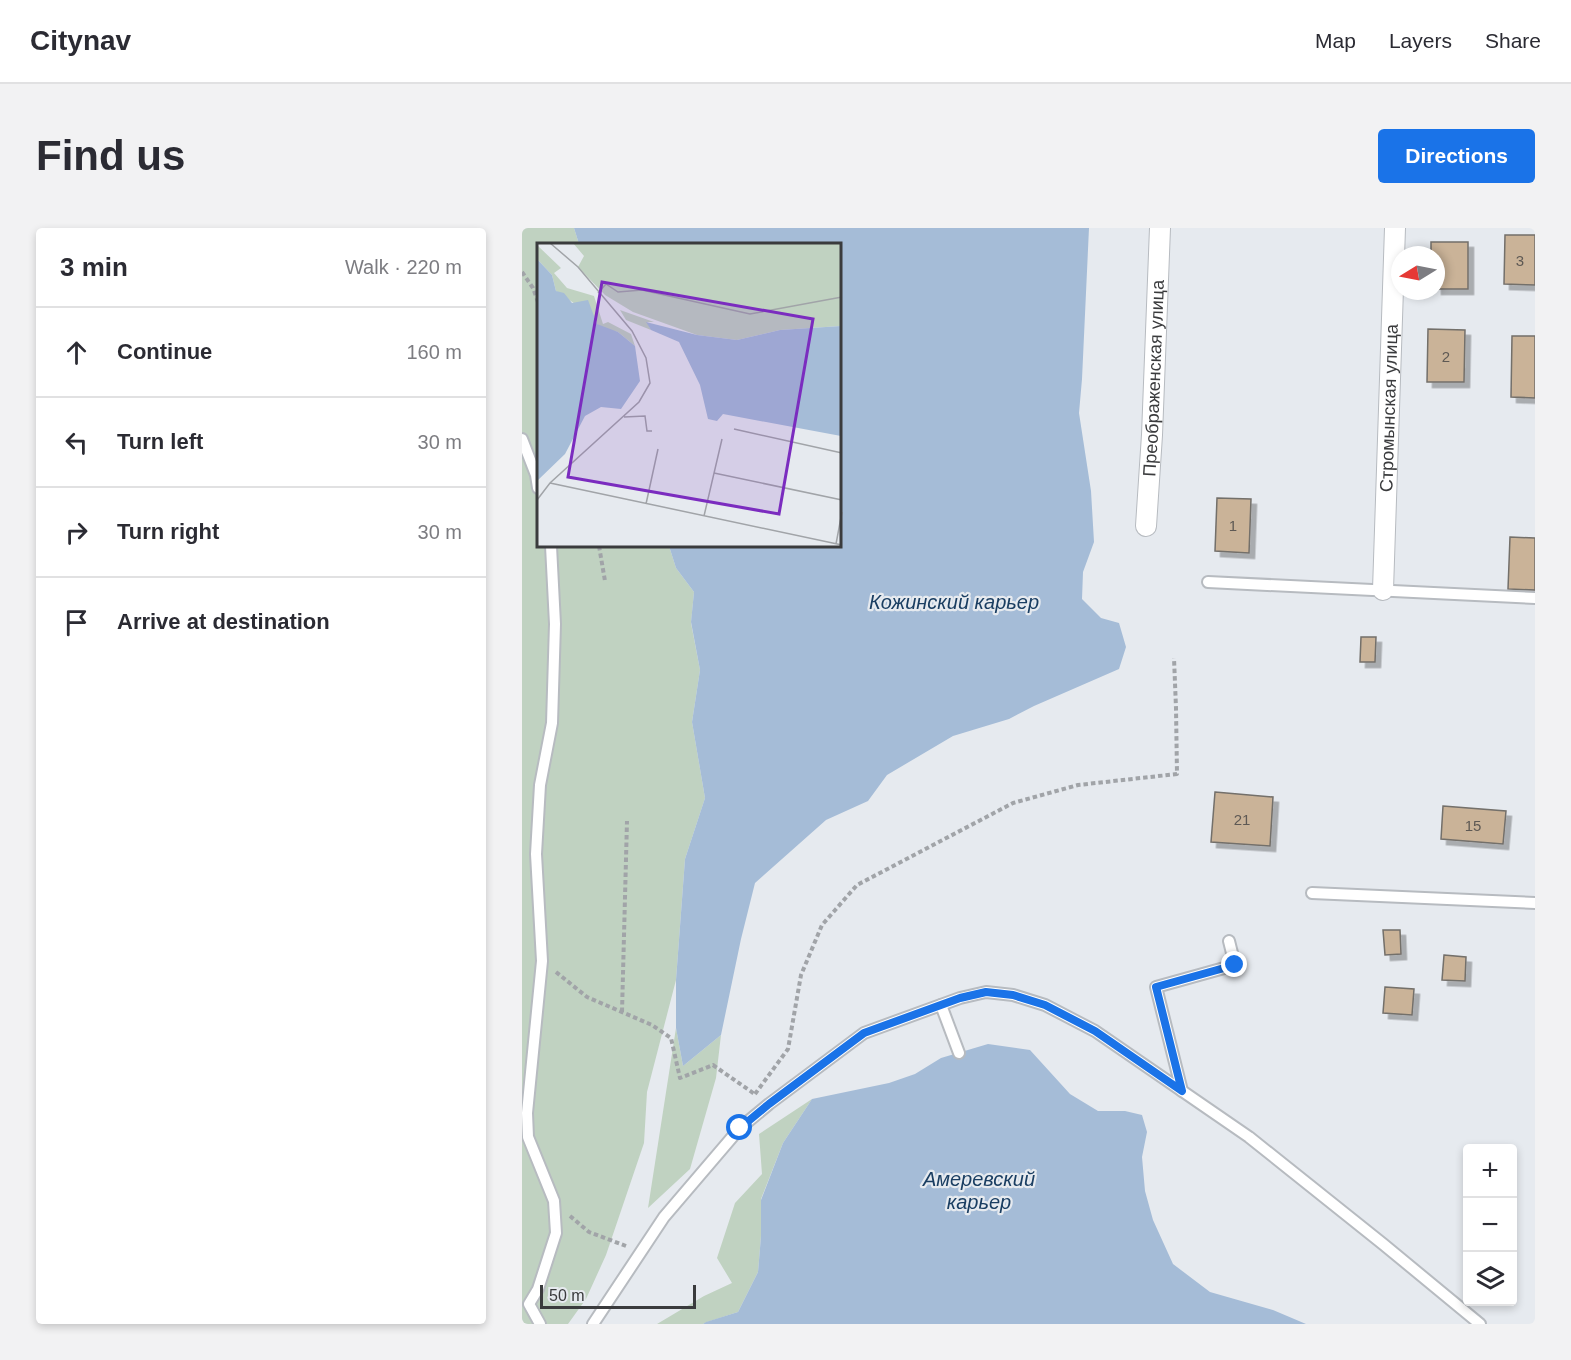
<!DOCTYPE html>
<html lang="en">
<head>
<meta charset="utf-8">
<style>
	:root { --surface:#fff; --page:#f2f2f3; --text:#2b2b33; --muted:#7c7c81; --line:#e1e1e2; --accent:#1a73e8 }
	body { margin:0; font-family:Arial,sans-serif; background:var(--page); color:var(--text) }
	.controls { position:absolute; right:18px; bottom:18px; display:grid; overflow:hidden; border-radius:6px; box-shadow:0 3px 9px #0003 }
	.controls button { width:54px; height:54px; display:grid; place-items:center; padding:0; border:0; border-bottom:2px solid var(--line); background:var(--surface); color:var(--text); font:30px sans-serif }
	.compass { position:absolute; left:869px; top:18px; width:54px; height:54px; border-radius:50%; background:var(--surface); box-shadow:0 3px 9px #0003; rotate:260deg }
	.scale { position:absolute; left:18px; bottom:15px; width:156px; box-sizing:border-box; padding-left:6px; border:3px solid #3a3b3d; border-top:0; font-size:16px; line-height:21px; white-space:nowrap; color:#3a3b3d; -webkit-text-stroke:4px #e6eaef; paint-order:stroke }
	.stop { position:absolute; width:18px; height:18px; margin:-14px; border:4px solid #1a73e8; border-radius:50%; background:#fff }
	.stop.end { background:#1a73e8; border-color:#fff; box-shadow:0 2px 6px #0008 }
	.list { margin:0; padding:0; list-style:none }
	h2 { display:flex; justify-content:space-between; align-items:center; height:78px; margin:0; padding:0 24px; font-size:26px }
	h2 small { font-size:20px; font-weight:400; color:var(--muted) }
	.list li { display:grid; grid-template-columns:39px 1fr auto; gap:18px; align-items:center; box-sizing:border-box; height:90px; padding:0 24px; border-top:2px solid var(--line) }
	.list b { display:block; font-size:22px; white-space:nowrap }
	.list em { font-size:20px; font-style:normal; color:var(--muted) }
	.icon { flex:none; width:33px; height:33px; fill:none; stroke:currentColor; stroke-width:2; stroke-linecap:round; stroke-linejoin:round }
	.map { position:relative; flex:none; width:1013px; height:1096px; overflow:hidden; border-radius:6px }
	header { display:flex; align-items:center; gap:36px; box-sizing:border-box; height:84px; padding:0 30px; background:var(--surface); border-bottom:2px solid var(--line) }
	header strong { font-size:28px }
	nav { display:flex; gap:33px; margin-inline-start:auto; font-size:21px }
	.intro { display:flex; align-items:center; justify-content:space-between; box-sizing:border-box; height:144px; padding:0 36px }
	h1 { margin:0; font-size:42px }
	.button { padding:15px 27px; border-radius:6px; background:var(--accent); color:#fff; font-size:21px; font-weight:700 }
	main { display:flex; gap:36px; padding:0 36px }
	aside { flex:1; background:var(--surface); border-radius:6px; box-shadow:0 3px 9px #0003 }
	.map>svg:first-child { display:block }
</style>
</head>
<body>
<header>
<strong>Citynav</strong>
<nav><a>Map</a><a>Layers</a><a>Share</a></nav>
</header>
<div class="intro"><h1>Find us</h1><a class="button">Directions</a></div>
<main>
<aside>
<h2>3 min<small>Walk · 220 m</small></h2>
<ul class="list">
<li><svg class="icon" aria-label="ahead" viewBox="0 0 24 24"><path d="M12 20V5M6 11l6-6 6 6"/></svg><div><b>Continue</b></div><em>160 m</em></li>
<li><svg class="icon" aria-label="left" viewBox="0 0 24 24"><path d="M17 20v-9H6M10 6l-5 5 5 5"/></svg><div><b>Turn left</b></div><em>30 m</em></li>
<li><svg class="icon" aria-label="right" viewBox="0 0 24 24"><path d="M7 20v-9h11M14 6l5 5-5 5"/></svg><div><b>Turn right</b></div><em>30 m</em></li>
<li><svg class="icon" aria-label="arrive" viewBox="0 0 24 24"><path d="M6 21V4h12l-3 4 3 4H6"/></svg><div><b>Arrive at destination</b></div></li>
</ul>
</aside>
<div class="map">
<svg width="1013" height="1096" viewBox="0 0 1013 1096">
	<defs>
		<filter id="shadow"><feDropShadow dx="5.5" dy="5.5" stdDeviation="0" flood-color="#0004"/></filter>
	</defs>
	<rect width="100%" height="100%" fill="#e6eaef"/>
	<g fill="#c0d2c1">
		<path d="M0 0H52L57 16H16V318H147L154 340 172 364 169 395 178 442 170 494 183 570 163 631 154 752 125 864 122 915 84 1027 64 1071 46 1096H0Z"/>
		<path d="M154 800 161 838 199 807 194 850 168 941 126 980Z"/>
		<path d="M290 871 261 915 239 971V1008L236 1044 216 1084 185 1094 181 1096H135L182 1068 210 1055 195 1030 213 975 240 946 237 906Z"/>
	</g>
	<g fill="#a5bcd7">
		<path d="M52 0H567L560 151 557 185 569 263 572 314 561 344 560 371 579 390 597 395 604 419 597 441 512 478 487 491 431 508 365 547 346 573 304 592 233 655 219 711 199 807 161 838 154 800V752L163 631 183 570 170 494 178 442 169 394 172 364 154 340 147 318H318V16H57Z"/>
		<path d="M466 816 508 822 548 866 576 883H603L620 887 625 904 620 929 623 963 631 992 651 1036 688 1064 751 1082 784 1096H181L184 1094 216 1084 236 1044 239 1008V972L261 915 290 871 367 855 393 846 419 830Z"/>
	</g>
	<g fill="#cab398" stroke="#736f6a" stroke-width="1.5" filter="url(#shadow)">
		<path d="M983 7H1013V57L982 56Z"/>
		<path d="M909 14H946V61H914V27H909Z"/>
		<path d="M906 101 943 102 942 154H905Z"/>
		<path d="M990 108H1013V170L989 169Z"/>
		<path d="M695 270 729 271 727 325 693 323Z"/>
		<path d="M988 309 1013 310V362L986 361Z"/>
		<path d="M839 409H854L853 434H838Z"/>
		<path d="M693 564 751 569 748 618 689 614Z"/>
		<path d="M921 578 984 583 981 616 919 611Z"/>
		<path d="M861 702H878L879 726 863 727Z"/>
		<path d="M922 727 944 729 943 753 920 752Z"/>
		<path d="M863 759 892 761 890 787 861 785Z"/>
	</g>
	<g fill="none" stroke-linecap="round" stroke-linejoin="round">
		<defs>
			<g id="service">
				<path d="M0 211 14 247 16 260"/>
				<path d="M686 354 1013 370"/>
				<path d="M790 665 1013 675"/>
				<path d="M419 777 437 825"/>
				<path d="M660 863 634 759 713 737 707 713"/>
				<path d="M18 1096 7 1076 16 1061 34 1005 32 973 6 909 5 885 20 733 14 626 18 557 30 495 33 396 29 318"/>
				<path d="M71 1096 142 989 218 900 247 876 342 805 438 770 464 764 491 767 523 777 573 803 727 909 861 1016 958 1096"/>
			</g>
			<g id="minor">
				<path id="s1" d="M624 298 630 207 638 0"/>
				<path id="s2" d="M861 362 873 0"/>
			</g>
		</defs>
		<use href="#service" stroke="#b7bbc0" stroke-width="14"/>
		<use href="#minor" stroke="#b7bbc0" stroke-width="22"/>
		<g stroke="#a1a4a8" stroke-width="4" stroke-dasharray="4.5 3" stroke-linecap="butt">
			<path d="M0 44 11 60 16 74"/>
			<path d="M77 318 83 353"/>
			<path d="M34 744 65 769 130 797 149 810 158 850 191 837 234 867"/>
			<path d="M100 784 105 593"/>
			<path d="M233 866 266 821 279 747 300 697 335 657 491 575 556 557 655 546 654 480 652 430"/>
			<path d="M48 988 67 1004 104 1018"/>
		</g>
		<use href="#service" stroke="#fff" stroke-width="10"/>
		<use href="#minor" stroke="#fff" stroke-width="20"/>
	</g>
	<g fill="none" stroke-linecap="round" stroke-linejoin="round">
		<path stroke="#1a73e8" stroke-width="8" d="M218 900 247 876 342 805 438 770 464 764 491 767 523 777 573 803 660 863 634 759 713 737"/>
	</g>
	<g text-anchor="middle" dominant-baseline="central" stroke-width="4.5" stroke-linejoin="round" paint-order="stroke">
		<g font-size="15" fill="#5e5954">
			<text x="998" y="32">3</text>
			<text x="924" y="128">2</text>
			<text x="711" y="297">1</text>
			<text x="720" y="591">21</text>
			<text x="951" y="597">15</text>
		</g>
		<g font-size="18" fill="#3a3b3d" stroke="#e6eaef">
			<text stroke="none"><textPath href="#s1" startOffset="148">Преображенская улица</textPath></text>
			<text stroke="none"><textPath href="#s2" startOffset="182">Стромынская улица</textPath></text>
		</g>
		<g font-size="20" font-style="italic" fill="#1a3e62" stroke="#e6eaef">
			<text x="432" y="374">Кожинский карьер</text>
			<text x="457" y="951">Амеревский<tspan x="457" dy="23">карьер</tspan></text>
		</g>
	</g>
	<g transform="translate(15 15)">
		<rect width="304" height="304" fill="#e6eaef"/>
		<path d="M36 0H304V83L243 87 200 97 160 92 96 69 68 52 41 24 47 13ZM0 2 24 25 17 30 30 45 57 53 66 81 71 79 94 91 98 103 81 89 67 86 60 81 59 75 19 48 15 32 0 16ZM83 67 117 79H110L114 87 89 77Z" fill="#c0d2c1"/>
		<path d="M0 16 15 32 19 48 27 50 35 60 51 57 60 81 81 89 98 103 103 138 84 166 64 164 48 173 28 211 0 238ZM109 79 160 92 200 97 243 87 304 83V193L186 171 180 178 171 176 163 142 142 99 114 87Z" fill="#a5bcd7"/>
		<path fill="none" stroke="#a1a4a8" stroke-width="1.5" d="M61 50 69 41 81 49 105 47 213 71 305 54M87 174 108 173 110 188H115M197 186 305 210M177 230 305 257M13 240 305 302M0 257 13 240 102 159 113 140 109 115 95 88 41 24 13 0M109 261 121 206M167 273 185 196M299 301 305 269"/>
		<path fill="#7b2cbf" fill-opacity="0.15" stroke="#7b2cbf" stroke-width="3" d="M65 39 276 76 242 271 31 234Z"/>
		<rect width="304" height="304" fill="none" stroke="#3a3b3d" stroke-width="3"/>
	</g>
</svg>
<div class="controls">
<button>+</button>
<button>−</button>
<button><svg class="icon" aria-label="layers" viewBox="0 0 24 24"><path d="M12 4l9 5-9 5-9-5zM3 14l9 5 9-5"/></svg></button>
</div>
<svg class="compass" viewBox="-18 -18 36 36"><path d="M0-13l5 13h-10z" fill="#e53935"/><path d="M0 13l5-13h-10z" fill="#7c7c81"/></svg>
<div class="scale">50 m</div>
<div class="stop" style="left:218px;top:900px"></div>
<div class="stop end" style="left:713px;top:737px"></div>
</div>
</main>
</body>
</html>
